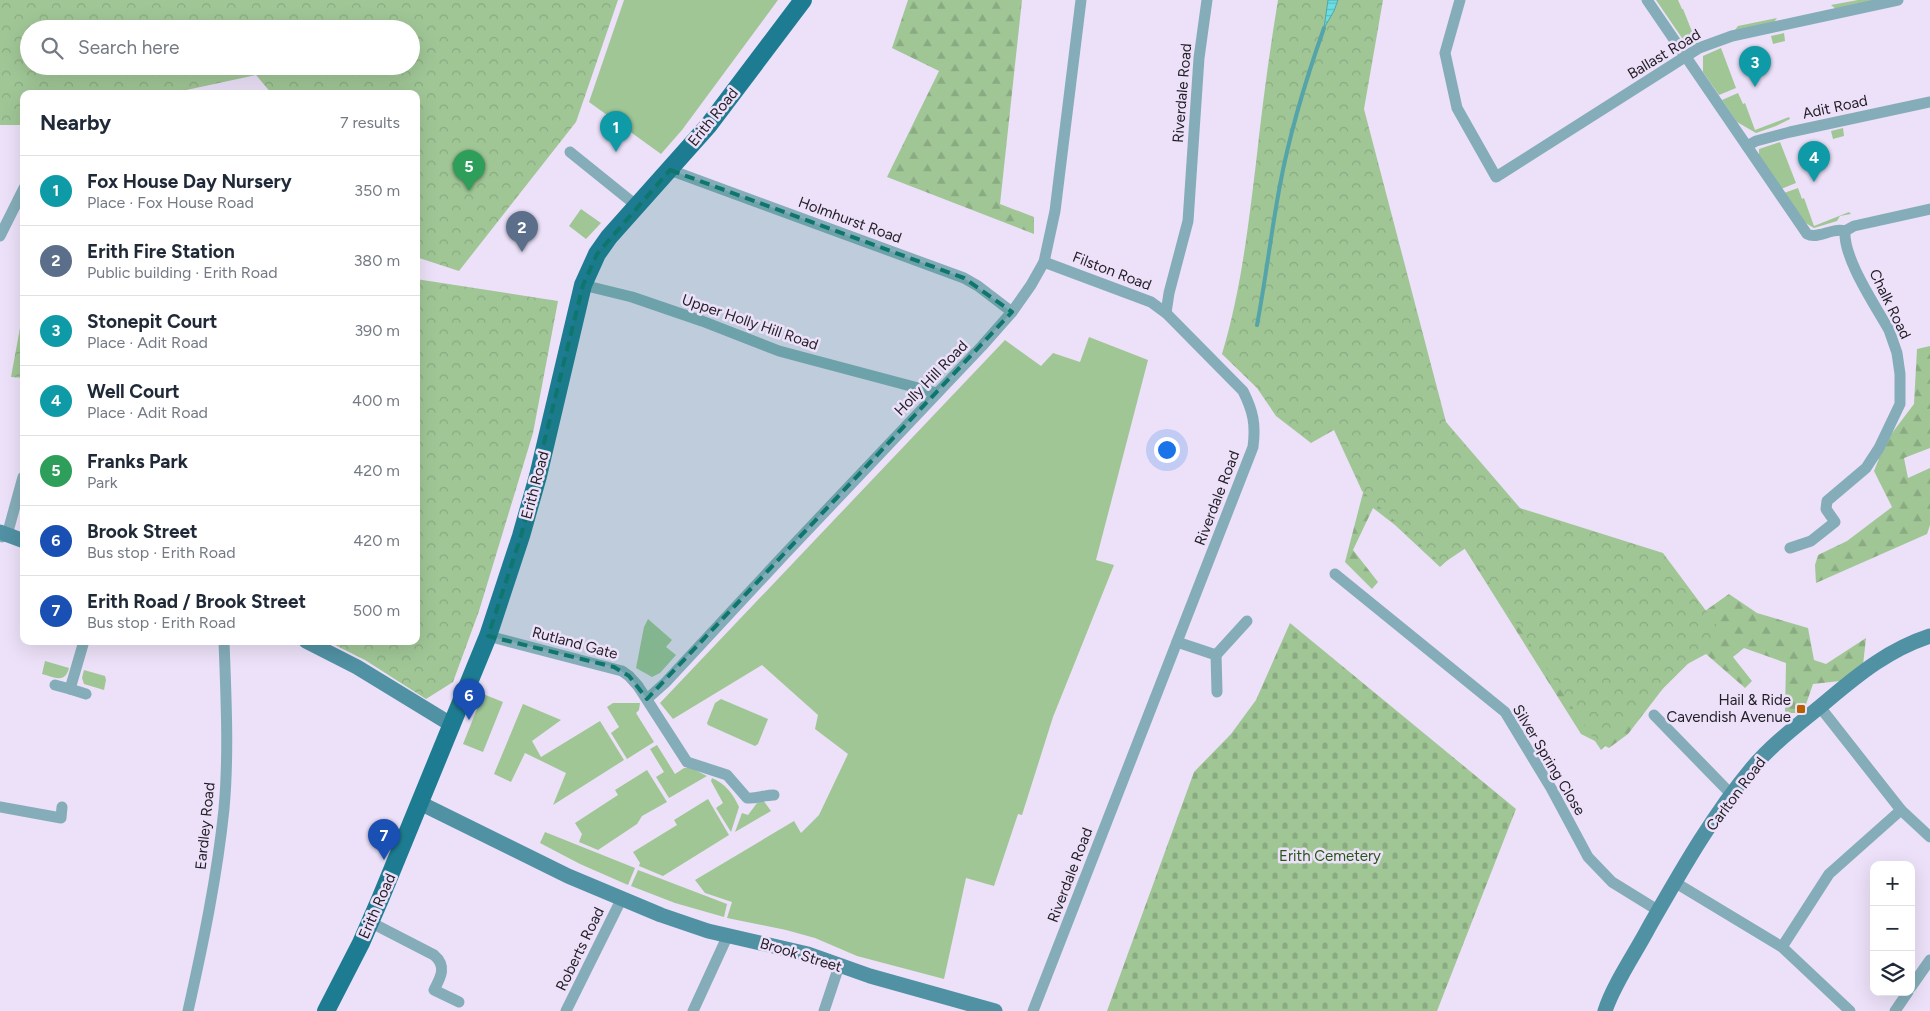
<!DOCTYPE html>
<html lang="en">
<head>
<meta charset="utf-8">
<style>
	:root { --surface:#fff; --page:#f6f6f7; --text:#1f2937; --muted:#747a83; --line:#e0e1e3; --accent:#0f766e }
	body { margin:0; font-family:Figtree,sans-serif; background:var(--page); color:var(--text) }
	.controls { position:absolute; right:15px; bottom:15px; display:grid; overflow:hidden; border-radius:10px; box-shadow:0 5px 20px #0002 }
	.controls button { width:45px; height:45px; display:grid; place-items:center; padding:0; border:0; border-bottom:1px solid var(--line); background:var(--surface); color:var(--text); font:25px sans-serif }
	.you { position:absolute; left:1166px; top:449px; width:18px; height:18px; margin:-12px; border:4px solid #fff; border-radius:50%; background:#1a73e8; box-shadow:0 0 0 8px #1a73e833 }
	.badge { display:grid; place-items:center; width:32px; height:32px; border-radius:50%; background:var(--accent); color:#fff; font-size:16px; font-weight:700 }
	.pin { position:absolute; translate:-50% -41px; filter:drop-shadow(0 1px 2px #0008) }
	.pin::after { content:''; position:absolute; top:26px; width:18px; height:15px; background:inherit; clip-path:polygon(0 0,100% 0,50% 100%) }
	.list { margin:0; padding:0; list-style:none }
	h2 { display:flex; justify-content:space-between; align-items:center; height:65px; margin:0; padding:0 20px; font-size:21px }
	h2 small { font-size:16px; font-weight:400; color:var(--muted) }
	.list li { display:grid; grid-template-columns:32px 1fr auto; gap:15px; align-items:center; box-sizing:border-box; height:70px; padding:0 20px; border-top:1px solid var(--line) }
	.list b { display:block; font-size:19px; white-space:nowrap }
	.list p { margin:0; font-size:16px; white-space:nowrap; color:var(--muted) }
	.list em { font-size:16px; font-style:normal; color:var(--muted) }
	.icon { flex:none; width:28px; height:28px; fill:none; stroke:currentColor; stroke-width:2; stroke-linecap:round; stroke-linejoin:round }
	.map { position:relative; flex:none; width:1930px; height:1011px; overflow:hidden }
	.search { position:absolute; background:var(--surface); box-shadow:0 5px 20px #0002; left:20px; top:20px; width:400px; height:55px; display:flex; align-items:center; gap:12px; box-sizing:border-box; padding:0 18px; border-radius:28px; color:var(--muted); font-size:19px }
	.panel { position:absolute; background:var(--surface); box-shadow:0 5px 20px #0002; left:20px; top:90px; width:400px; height:555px; border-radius:10px }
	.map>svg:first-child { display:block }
</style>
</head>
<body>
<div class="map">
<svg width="1930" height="1011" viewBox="0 0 1930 1011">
	<defs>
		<pattern id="forest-firs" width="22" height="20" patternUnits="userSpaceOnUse" patternTransform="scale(1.25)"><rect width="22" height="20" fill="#a0c696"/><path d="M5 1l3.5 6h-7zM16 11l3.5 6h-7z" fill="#8aaa81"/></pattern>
		<pattern id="cemetery-stones" width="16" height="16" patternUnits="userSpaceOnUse" patternTransform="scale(1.25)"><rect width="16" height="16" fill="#a0c696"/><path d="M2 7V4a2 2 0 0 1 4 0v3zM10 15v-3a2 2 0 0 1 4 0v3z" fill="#8aaa81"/></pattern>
		<pattern id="park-crowns" width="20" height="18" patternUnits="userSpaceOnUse" patternTransform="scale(1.25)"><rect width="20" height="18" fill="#a0c696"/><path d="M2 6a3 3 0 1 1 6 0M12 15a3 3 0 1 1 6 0" fill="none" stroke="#8aaa81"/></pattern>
		<pattern id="water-rules" width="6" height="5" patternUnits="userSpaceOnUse" patternTransform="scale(1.25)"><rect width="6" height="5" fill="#6adee2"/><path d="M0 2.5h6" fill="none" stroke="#5cbec2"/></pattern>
	</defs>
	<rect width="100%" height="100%" fill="#ece1f8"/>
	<g fill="#a0c696">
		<path d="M624 0H778L682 130 661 154 589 102Z"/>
		<path d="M1656 0H1678L1682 9H1683L1693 34H1695L1696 39 1693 41 1682 38Z"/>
		<path d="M1858 0H1876L1836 9 1831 5Z"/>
		<path d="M1777 18 1774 22 1735 30 1738 26Z"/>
		<path d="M1784 33 1785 41 1773 44 1771 36Z"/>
		<path d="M1721 48 1736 88 1719 95 1703 72V56Z"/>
		<path d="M1738 93 1743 104 1745 103 1755 130 1789 117 1790 119 1776 126 1756 133 1737 122 1722 100Z"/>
		<path d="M1843 128 1844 136 1833 139 1831 131Z"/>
		<path d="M1780 142 1796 183 1781 189 1759 156V149Z"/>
		<path d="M1798 188 1802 199 1804 198 1814 226 1849 212 1851 214 1840 216 1837 221 1814 228 1804 222 1784 193Z"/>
		<path d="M581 209 601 223 586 239 569 226Z"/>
		<path d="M1089 337 1148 360 1096 560 1114 565 1053 717 1022 815 1018 814 994 886 966 878 944 979 857 956 815 938 786 930 727 918 732 902 705 893 695 880 794 821 801 833 819 815 848 754 815 729 818 715 762 665 673 719 660 703 1005 340 1041 366 1053 353 1080 362Z"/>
		<path d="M648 619 672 640 666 647 676 655 660 673 652 677 636 668 644 627Z"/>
		<path d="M45 661 69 668C65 684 54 677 42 674Z"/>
		<path d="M84 670 105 676 106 680 104 690 84 684 82 678Z"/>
		<path d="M483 694 503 702 483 752 463 744Z"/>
		<path d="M721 699 768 719 758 744 755 746 708 725 707 723 715 703Z"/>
		<path d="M613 703H640L639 710 636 713 654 742 627 759 611 733 619 727 607 707Z"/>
		<path d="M523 704 561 720 532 741 541 757 600 721 624 760 553 805 566 773 525 753 511 782 494 774Z"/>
		<path d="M657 745 675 774 684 768H691L707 776 669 798 656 777 664 772 650 749Z"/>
		<path d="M647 770 667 802 642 816 637 824 598 850 579 842 582 834 575 823 618 795 615 790Z"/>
		<path d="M712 778C726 784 733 794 739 807L731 832 716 808 723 803 711 781Z"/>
		<path d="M708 799 729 835 663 876 639 866 640 863 633 852 677 825 674 820Z"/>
		<path d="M763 800 771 811 735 832 742 813 748 815 757 803Z"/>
		<path d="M545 832 635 868 628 885 580 864 540 843Z"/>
		<path d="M638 870 727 904 724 917 675 903 631 886Z"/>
	</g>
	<g fill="url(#forest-firs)">
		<path d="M908 0H1022L1000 204 1034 217V234L887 177 939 71 892 48Z"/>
		<path d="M1930 346V448L1904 458 1908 478 1930 468V525L1927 534 1816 583 1815 565 1818 555 1847 541 1892 507 1874 471 1886 441 1914 404 1917 349Z"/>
		<path d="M1444 448 1661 642 1729 594 1757 613 1808 628 1814 660 1826 664 1866 638 1863 665 1840 681 1813 684 1803 713H1785L1786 663 1744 648 1733 657 1752 681 1745 688 1706 654 1678 669 1628 734 1609 748 1581 734 1463 546 1440 567 1395 525 1373 508 1353 550 1378 582 1372 589 1345 562 1365 485Z"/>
	</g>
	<path fill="url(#cemetery-stones)" d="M1290 623 1516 809 1437 1011H1107L1194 772 1231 734 1256 700Z"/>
	<g fill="url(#park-crowns)" fill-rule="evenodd">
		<path d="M0 0H618L576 122 459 271 416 257V94H272L256 75 168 94H24V125H0ZM29 29H411V66H29Z"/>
		<path d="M1278 0H1383L1364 109 1446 422 1520 508 1663 553 1721 631 1601 750 1466 548 1442 564 1362 491 1334 430 1311 443 1276 416 1257 388 1222 354C1241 291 1248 228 1256 163 1262 108 1269 54 1278 0Z"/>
		<path d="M416 279 558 301 533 433 479 611 453 682 426 699 365 660 327 641H416Z"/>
		<path d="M24 313V378L11 377 22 317Z"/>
	</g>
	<path fill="url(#water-rules)" stroke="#54a4a9" d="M1328 0H1338L1334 11 1324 28Z"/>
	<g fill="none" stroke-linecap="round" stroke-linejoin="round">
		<path stroke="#54a4a9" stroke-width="4" d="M1257 325C1266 278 1271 232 1280 185 1290 131 1306 79 1324 28"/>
		<g stroke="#85adb9" stroke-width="11">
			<path d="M1460 0 1445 53 1457 108 1496 177 1699 48 1732 36 1898 0"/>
			<path d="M1647 0 1807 234C1818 240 1832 227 1845 231"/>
			<path d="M1747 146 1756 141 1790 132 1930 102"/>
			<path d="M570 152 637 206"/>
			<path d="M670 170 964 278 978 286 1012 312"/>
			<path d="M1845 231 1854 226 1930 209"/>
			<path d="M0 236 24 188"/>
			<path d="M583 285 632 297 702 321 779 351 937 393"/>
			<path d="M1166 313 1169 293 1188 221 1199 58 1207 0"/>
			<path d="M2 537 7 535 23 477"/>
			<path d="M1790 548 1811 541 1835 522 1826 509 1827 501 1866 468 1879 448 1900 404V374L1897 353 1889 330C1875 305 1843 258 1845 231"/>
			<path d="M1335 574 1505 712 1551 788 1588 857 1612 882 1659 911"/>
			<path d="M488 636 622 671 629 676 638 686 687 762 727 775 747 798C756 799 764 795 774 795"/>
			<path d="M1177 642 1216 655 1217 692"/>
			<path d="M1216 655 1247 621"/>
			<path d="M55 685 70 689 84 641"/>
			<path d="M70 689 86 694"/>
			<path d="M647 699 665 683 784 555 982 346 1012 312 1031 285 1044 262 1055 211 1081 0"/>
			<path d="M1820 707 1901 810 1930 837"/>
			<path d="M1654 715 1731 794"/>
			<path d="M0 807 61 818 62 807"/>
			<path d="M1676 883 1782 947 1850 1011"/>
			<path d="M370 922 434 955C447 966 441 977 434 990L459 1002"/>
			<path d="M1782 947 1829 874 1901 810"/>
			<path d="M1911 987 1930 960"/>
			<path d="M188 1011C203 944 217 877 224 809 229 753 226 697 224 641"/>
			<path d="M566 1011 621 900"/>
			<path d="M693 1011 728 935"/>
			<path d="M824 1011 839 966"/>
			<path d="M1033 1011 1253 447C1256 424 1253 411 1243 391L1166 313 1151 302 1044 262"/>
			<path d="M1895 1011 1908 992"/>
		</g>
		<g stroke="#5091a3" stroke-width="15">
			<path d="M0 532 24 541"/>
			<path d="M306 641 357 667 452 725"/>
			<path d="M420 803 568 876 661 915 708 931 808 954 870 976 995 1011"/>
			<path d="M1605 1011C1613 985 1636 952 1649 927 1680 873 1712 816 1752 768 1774 742 1802 722 1828 700 1860 673 1890 649 1930 636"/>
		</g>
		<path stroke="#1e7c92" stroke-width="18" d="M326 1011 361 943 381 897 488 636 521 536 538 476 583 285 597 254 609 237 708 126 803 0"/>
	</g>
	<path fill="#0f766e" fill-opacity="0.2" stroke="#0f766e" stroke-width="4" stroke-dasharray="10 6" stroke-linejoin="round" d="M670 170 964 278 1012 312 647 699 629 676 614 667 488 636 521 536 583 285 597 254Z"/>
	<rect fill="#b95e00" stroke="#ece1f8" stroke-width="2" x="1796" y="704" width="10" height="10" rx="2.5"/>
	<g text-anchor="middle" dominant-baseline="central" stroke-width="5" stroke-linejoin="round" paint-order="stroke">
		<g font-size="15" fill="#211d25" stroke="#ece1f8">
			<text transform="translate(1664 54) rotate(-31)">Ballast Road</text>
			<text transform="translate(1182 93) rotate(-85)">Riverdale Road</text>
			<text transform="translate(1835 107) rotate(-12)">Adit Road</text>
			<text transform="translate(713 117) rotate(-51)">Erith Road</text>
			<text transform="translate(850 220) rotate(20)">Holmhurst Road</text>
			<text transform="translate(1112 271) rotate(21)">Filston Road</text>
			<text transform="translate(1890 304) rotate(64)">Chalk Road</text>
			<text transform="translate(750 322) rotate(19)">Upper Holly Hill Road</text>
			<text transform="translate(931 378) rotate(-46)">Holly Hill Road</text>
			<text transform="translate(535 485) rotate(-75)">Erith Road</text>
			<text transform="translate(1217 498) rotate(-69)">Riverdale Road</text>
			<text transform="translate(575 643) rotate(15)">Rutland Gate</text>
			<text transform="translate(1549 760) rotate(59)">Silver Spring Close</text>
			<text transform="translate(1736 794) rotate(-53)">Carlton Road</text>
			<text transform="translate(205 826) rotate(-84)">Eardley Road</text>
			<text transform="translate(1070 875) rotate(-69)">Riverdale Road</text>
			<text transform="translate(377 906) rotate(-66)">Erith Road</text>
			<text transform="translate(580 949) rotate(-64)">Roberts Road</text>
			<text transform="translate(801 955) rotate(17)">Brook Street</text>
		</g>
		<g font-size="15" fill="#211d25" stroke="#ece1f8" text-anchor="end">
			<text x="1791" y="700">Hail &amp; Ride<tspan x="1791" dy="17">Cavendish Avenue</tspan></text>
		</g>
		<g font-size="15" fill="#265617" stroke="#ece1f8">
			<text x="1330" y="856">Erith Cemetery</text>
		</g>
	</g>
</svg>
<div class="controls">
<button>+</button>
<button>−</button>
<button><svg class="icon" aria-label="layers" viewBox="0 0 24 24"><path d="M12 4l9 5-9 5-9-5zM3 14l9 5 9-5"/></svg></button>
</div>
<div class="you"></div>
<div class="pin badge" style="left:616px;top:152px;background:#0f9aa8">1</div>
<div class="pin badge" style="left:522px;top:252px;background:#5c6f8a">2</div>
<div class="pin badge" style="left:1755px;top:87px;background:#0f9aa8">3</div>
<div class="pin badge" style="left:1814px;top:182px;background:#0f9aa8">4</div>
<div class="pin badge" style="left:469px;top:191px;background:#2e9e5b">5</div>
<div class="pin badge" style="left:469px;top:720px;background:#1a4fb4">6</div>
<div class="pin badge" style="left:384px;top:860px;background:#1a4fb4">7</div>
<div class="search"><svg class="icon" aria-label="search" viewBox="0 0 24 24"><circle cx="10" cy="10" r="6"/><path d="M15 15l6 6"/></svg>Search here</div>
<section class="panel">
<h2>Nearby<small>7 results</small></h2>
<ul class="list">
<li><span class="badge" style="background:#0f9aa8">1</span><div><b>Fox House Day Nursery</b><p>Place · Fox House Road</p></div><em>350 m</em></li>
<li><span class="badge" style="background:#5c6f8a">2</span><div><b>Erith Fire Station</b><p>Public building · Erith Road</p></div><em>380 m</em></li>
<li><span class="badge" style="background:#0f9aa8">3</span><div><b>Stonepit Court</b><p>Place · Adit Road</p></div><em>390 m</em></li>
<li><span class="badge" style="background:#0f9aa8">4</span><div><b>Well Court</b><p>Place · Adit Road</p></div><em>400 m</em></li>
<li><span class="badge" style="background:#2e9e5b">5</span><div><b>Franks Park</b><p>Park</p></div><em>420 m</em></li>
<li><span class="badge" style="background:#1a4fb4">6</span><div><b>Brook Street</b><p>Bus stop · Erith Road</p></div><em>420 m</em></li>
<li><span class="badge" style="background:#1a4fb4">7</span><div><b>Erith Road / Brook Street</b><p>Bus stop · Erith Road</p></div><em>500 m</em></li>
</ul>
</section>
</div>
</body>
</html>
